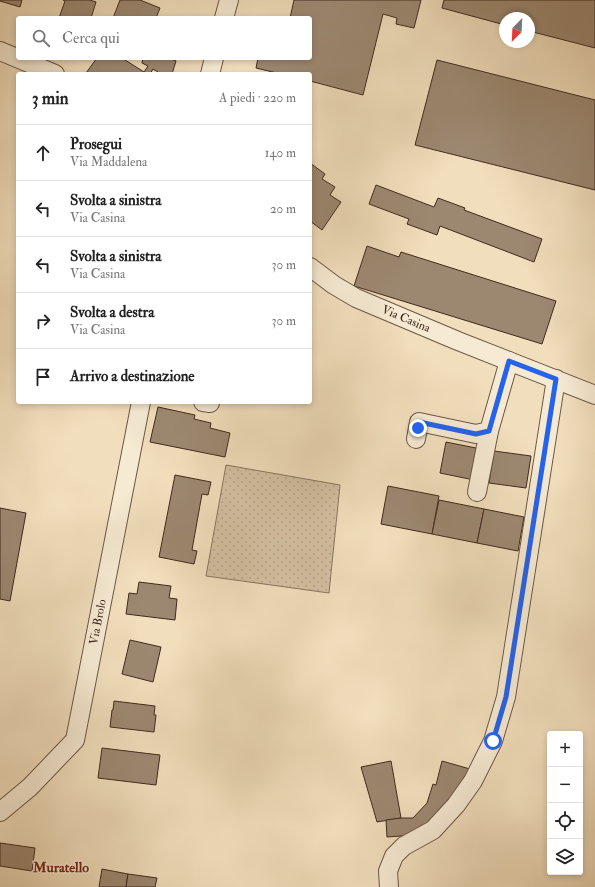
<!DOCTYPE html>
<html lang="it">
<head>
<meta charset="utf-8">
<style>
	:root { --surface:#fff; --page:#f6f6f6; --text:#222; --muted:#767676; --line:#e0e0e0 }
	body { margin:0; font-family:"IM FELL Double Pica",serif; background:var(--page); color:var(--text) }
	.controls { position:absolute; right:12px; bottom:12px; display:grid; overflow:hidden; border-radius:4px; box-shadow:0 2px 6px #0003 }
	.controls button { width:36px; height:36px; display:grid; place-items:center; padding:0; border:0; border-bottom:1px solid var(--line); background:var(--surface); color:var(--text); font:20px sans-serif }
	.compass { position:absolute; left:499px; top:12px; width:36px; height:36px; border-radius:50%; background:var(--surface); box-shadow:0 2px 6px #0003; rotate:204deg }
	.stop { position:absolute; width:12px; height:12px; margin:-9px; border:3px solid #2563eb; border-radius:50%; background:#fff }
	.stop.end { background:#2563eb; border-color:#fff; box-shadow:0 1px 4px #0008 }
	.list { margin:0; padding:0; list-style:none }
	h2 { display:flex; justify-content:space-between; align-items:center; height:52px; margin:0; padding:0 16px; font-size:17px }
	h2 small { font-size:13px; font-weight:400; color:var(--muted) }
	.list li { display:grid; grid-template-columns:26px 1fr auto; gap:12px; align-items:center; box-sizing:border-box; height:56px; padding:0 16px; border-top:1px solid var(--line) }
	.list b { display:block; font-size:15px; white-space:nowrap }
	.list p { margin:0; font-size:13px; white-space:nowrap; color:var(--muted) }
	.list em { font-size:13px; font-style:normal; color:var(--muted) }
	.icon { flex:none; width:22px; height:22px; fill:none; stroke:currentColor; stroke-width:2; stroke-linecap:round; stroke-linejoin:round }
	.map { position:relative; flex:none; width:595px; height:887px; overflow:hidden }
	.search { position:absolute; background:var(--surface); box-shadow:0 2px 6px #0003; left:16px; top:16px; width:296px; height:44px; display:flex; align-items:center; gap:10px; box-sizing:border-box; padding:0 14px; border-radius:4px; color:var(--muted); font-size:15px }
	.panel { position:absolute; background:var(--surface); box-shadow:0 2px 6px #0003; left:16px; top:72px; width:296px; height:332px; border-radius:4px }
	.map>svg:first-child { display:block }
</style>
</head>
<body>
<div class="map">
<svg width="595" height="887" viewBox="0 0 595 887">
	<defs>
		<pattern id="grass-dots" width="8" height="8" patternUnits="userSpaceOnUse"><rect width="8" height="8" fill="#d3bfa1"/><path d="M2 2h.1M6 6h.1" fill="none" stroke="#b6a48a" stroke-width="1.8" stroke-linecap="round"/></pattern>
	</defs>
	<rect width="100%" height="100%" fill="#f1debc"/>
	<filter id="stains"><feTurbulence type="fractalNoise" baseFrequency=".005" numOctaves="4"/><feColorMatrix values="0 0 0 0 .2 0 0 0 0 .09 0 0 0 0 .02 0 0 0 .5 -.17"/></filter>
	<radialGradient id="worn" r=".72"><stop offset=".6" stop-color="#630" stop-opacity="0"/><stop offset="1" stop-color="#630" stop-opacity=".3"/></radialGradient>
	<path fill="url(#grass-dots)" stroke="#8a7460" d="M226 465 340 485 329 593 206 576Z"/>
	<g fill="#9c8871" stroke="#402a1f">
		<path d="M0 0H22L20 7 0 1Z"/>
		<path d="M63 0H90L96 2 91 18H59L65 1Z"/>
		<path d="M120 0H140L160 8 156 18H113Z"/>
		<path d="M294 0H421L414 28 396 24 397 18 383 14 363 95 310 81V74H281L256 68 258 58H310V18H290Z"/>
		<path d="M444 0H595V48L529 31V18H505V25L442 8Z"/>
		<path d="M97 58H122L144 72 148 66 142 63 143 58H169L176 61 172 74H158V72L153 69 150 74H87L86 73Z"/>
		<path d="M437 60 595 100V190L415 145Z"/>
		<path d="M310 163 325 174 322 179 335 187 330 195 341 202 322 230 310 221Z"/>
		<path d="M376 185 434 207 438 198 465 208 464 210 542 239 534 262 440 226 437 235 407 224 409 219 369 204Z"/>
		<path d="M367 246 399 257 401 252 556 301 542 344 354 286Z"/>
		<path d="M158 407 195 415 194 419 211 423 210 428 230 433 225 457 150 442Z"/>
		<path d="M446 442 481 449 474 480 440 473Z"/>
		<path d="M494 451 531 456 526 488 489 483Z"/>
		<path d="M175 475 211 482 208 495 202 494 192 550 197 551 194 564 159 557Z"/>
		<path d="M388 486 439 496 432 534 381 524Z"/>
		<path d="M439 500 484 509 477 543 432 534Z"/>
		<path d="M0 508 26 513 10 601 0 599Z"/>
		<path d="M484 509 524 517 518 551 477 543Z"/>
		<path d="M139 582 171 586 169 598 177 599 175 620 126 614 129 593 137 594Z"/>
		<path d="M130 640 161 647 153 682 122 674Z"/>
		<path d="M114 701 155 706 154 715H156L154 732 110 727 112 710H113Z"/>
		<path d="M102 748 160 755 156 785 98 778Z"/>
		<path d="M391 761 401 818 377 822 361 767Z"/>
		<path d="M442 761 470 769 435 821 415 835 387 837 386 820 401 818H413L427 803 433 784 436 785Z"/>
		<path d="M0 843 35 848 32 871 0 866Z"/>
		<path d="M102 869 128 874 126 887H99Z"/>
		<path d="M128 874 157 878 155 887H126Z"/>
	</g>
	<g fill="none" stroke-linecap="round" stroke-linejoin="round">
		<defs>
			<g id="minor">
				<path d="M224 18 229 0"/>
				<path d="M0 51 55 74"/>
				<path d="M210 74 214 58"/>
				<path d="M310 267 334 285 356 298 458 341 595 395"/>
				<path d="M203 402 210 403"/>
				<path d="M416 439 419 422 476 434 489 431 509 361"/>
				<path d="M477 492 489 431"/>
				<path d="M0 812 30 787 75 740 141 402"/>
				<path d="M389 887 388 871 394 856 404 846 433 830 456 805 473 781 493 741 506 697 556 379"/>
			</g>
		</defs>
		<use href="#minor" stroke="#6c5746" stroke-width="20"/>
		<use href="#minor" stroke="#f6ead3" stroke-width="18"/>
	</g>
	<g fill="none" stroke-linecap="round" stroke-linejoin="round">
		<path stroke="#2563eb" stroke-width="5" d="M418 428 419 422 476 434 489 431 509 361 556 379 506 697 493 741"/>
	</g>
	<g text-anchor="middle" dominant-baseline="central" stroke-width="3" stroke-linejoin="round" paint-order="stroke">
		<g font-size="12" fill="#402a1f" stroke="#f6ead3">
			<text transform="translate(406 319) rotate(23)">Via Casina</text>
			<text transform="translate(98 622) rotate(-79)">Via Brolo</text>
		</g>
		<g font-size="14" font-weight="bold" fill="#7a1f14" stroke="#f6ead3">
			<text x="61" y="867">Muratello</text>
		</g>
	</g>
	<rect width="100%" height="100%" filter="url(#stains)"/>
	<rect width="100%" height="100%" fill="url(#worn)"/>
</svg>
<div class="controls">
<button>+</button>
<button>−</button>
<button><svg class="icon" aria-label="locate" viewBox="0 0 24 24"><circle cx="12" cy="12" r="6"/><path d="M12 2v4M12 18v4M2 12h4M18 12h4"/></svg></button>
<button><svg class="icon" aria-label="layers" viewBox="0 0 24 24"><path d="M12 4l9 5-9 5-9-5zM3 14l9 5 9-5"/></svg></button>
</div>
<svg class="compass" viewBox="-18 -18 36 36"><path d="M0-13l5 13h-10z" fill="#e53935"/><path d="M0 13l5-13h-10z" fill="#767676"/></svg>
<div class="stop" style="left:493px;top:741px"></div>
<div class="stop end" style="left:418px;top:428px"></div>
<div class="search"><svg class="icon" aria-label="search" viewBox="0 0 24 24"><circle cx="10" cy="10" r="6"/><path d="M15 15l6 6"/></svg>Cerca qui</div>
<section class="panel">
<h2>3 min<small>A piedi · 220 m</small></h2>
<ul class="list">
<li><svg class="icon" aria-label="ahead" viewBox="0 0 24 24"><path d="M12 20V5M6 11l6-6 6 6"/></svg><div><b>Prosegui</b><p>Via Maddalena</p></div><em>140 m</em></li>
<li><svg class="icon" aria-label="left" viewBox="0 0 24 24"><path d="M17 20v-9H6M10 6l-5 5 5 5"/></svg><div><b>Svolta a sinistra</b><p>Via Casina</p></div><em>20 m</em></li>
<li><svg class="icon" aria-label="left" viewBox="0 0 24 24"><path d="M17 20v-9H6M10 6l-5 5 5 5"/></svg><div><b>Svolta a sinistra</b><p>Via Casina</p></div><em>30 m</em></li>
<li><svg class="icon" aria-label="right" viewBox="0 0 24 24"><path d="M7 20v-9h11M14 6l5 5-5 5"/></svg><div><b>Svolta a destra</b><p>Via Casina</p></div><em>30 m</em></li>
<li><svg class="icon" aria-label="arrive" viewBox="0 0 24 24"><path d="M6 21V4h12l-3 4 3 4H6"/></svg><div><b>Arrivo a destinazione</b></div></li>
</ul>
</section>
</div>
</body>
</html>
